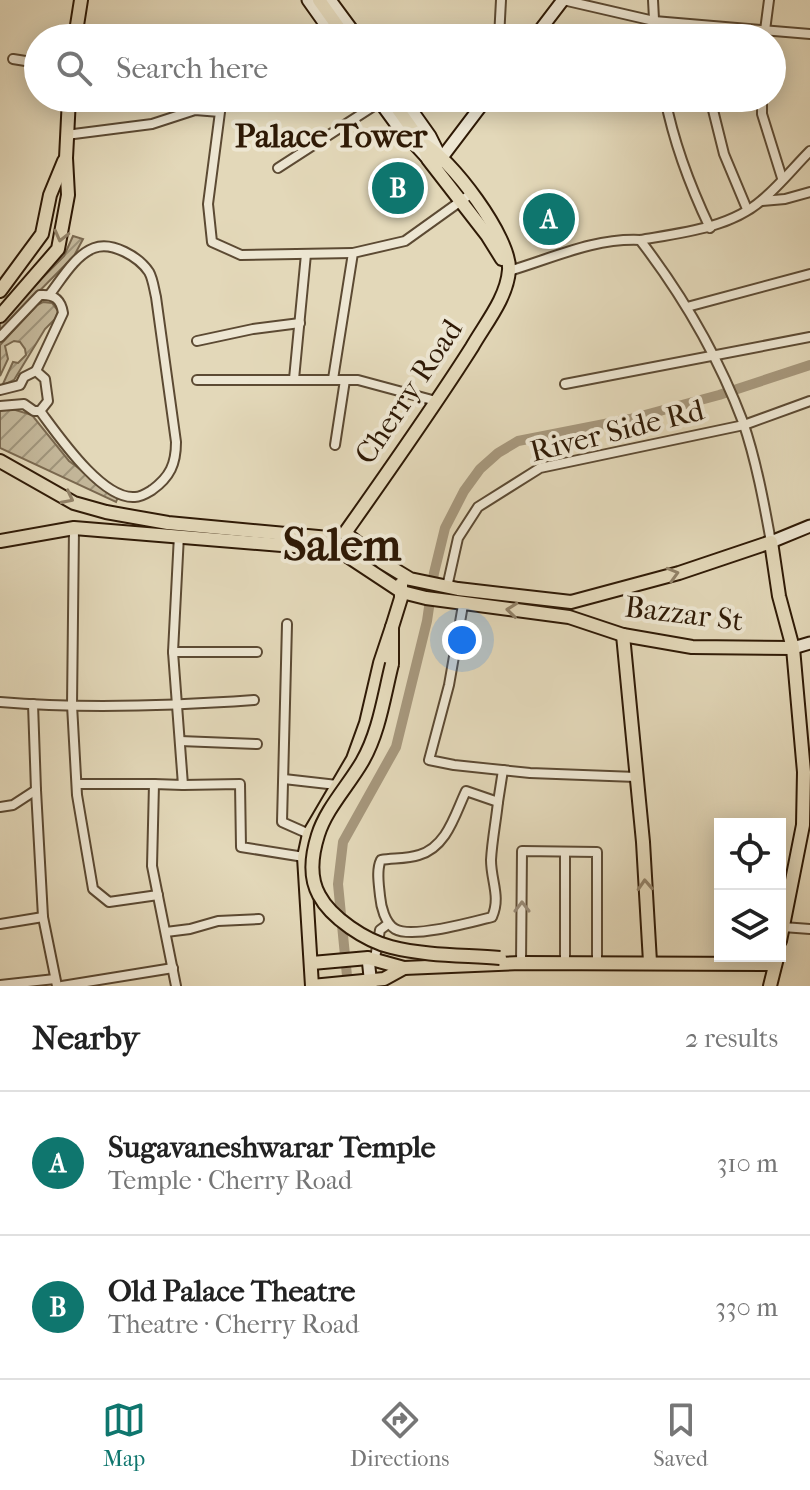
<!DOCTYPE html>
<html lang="en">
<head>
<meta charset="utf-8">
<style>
	:root { --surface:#fff; --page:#f6f6f6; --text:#222; --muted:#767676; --line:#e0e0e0; --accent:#0f766e }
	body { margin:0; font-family:"IM FELL French Canon",serif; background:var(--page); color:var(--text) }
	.controls { position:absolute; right:24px; bottom:24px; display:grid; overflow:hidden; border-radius:0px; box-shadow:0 4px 20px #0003 }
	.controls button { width:72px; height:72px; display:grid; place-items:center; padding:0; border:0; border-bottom:2px solid var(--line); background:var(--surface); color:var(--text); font:40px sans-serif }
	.you { position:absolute; left:462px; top:640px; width:28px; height:28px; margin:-20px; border:6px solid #fff; border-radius:50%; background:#1a73e8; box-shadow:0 0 0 12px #1a73e833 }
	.badge { display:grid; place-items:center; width:52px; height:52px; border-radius:50%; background:var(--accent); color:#fff; font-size:26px; font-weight:700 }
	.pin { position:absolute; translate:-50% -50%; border:4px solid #fff; box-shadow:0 2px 8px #0006 }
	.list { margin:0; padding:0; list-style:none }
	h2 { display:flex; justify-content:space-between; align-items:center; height:104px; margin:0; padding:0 32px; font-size:34px }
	h2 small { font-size:26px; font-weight:400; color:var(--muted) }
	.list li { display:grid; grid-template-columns:52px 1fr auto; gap:24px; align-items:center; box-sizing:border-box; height:144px; padding:0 32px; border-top:2px solid var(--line) }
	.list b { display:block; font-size:30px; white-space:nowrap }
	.list p { margin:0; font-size:26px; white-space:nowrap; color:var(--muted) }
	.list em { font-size:26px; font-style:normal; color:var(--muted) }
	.icon { flex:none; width:44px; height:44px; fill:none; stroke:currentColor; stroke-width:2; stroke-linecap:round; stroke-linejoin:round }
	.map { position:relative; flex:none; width:810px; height:986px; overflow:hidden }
	.search { position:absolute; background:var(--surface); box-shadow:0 4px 20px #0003; left:24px; right:24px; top:24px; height:88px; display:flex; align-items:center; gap:20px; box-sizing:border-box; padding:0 28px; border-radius:44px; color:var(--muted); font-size:30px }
	.sheet { height:392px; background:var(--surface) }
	nav { display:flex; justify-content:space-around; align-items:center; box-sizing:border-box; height:112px; border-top:2px solid var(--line); background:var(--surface); font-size:22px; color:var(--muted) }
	nav a { display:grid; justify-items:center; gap:4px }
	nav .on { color:var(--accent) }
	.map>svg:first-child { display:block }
</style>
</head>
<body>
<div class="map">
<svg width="810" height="986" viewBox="0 0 810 986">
	<defs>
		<pattern id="garden-furrows" width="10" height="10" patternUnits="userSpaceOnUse" patternTransform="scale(2)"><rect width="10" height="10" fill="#c4b89b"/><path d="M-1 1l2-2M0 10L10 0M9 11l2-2" fill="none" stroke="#a0957c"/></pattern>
	</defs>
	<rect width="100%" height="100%" fill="#e3d8b9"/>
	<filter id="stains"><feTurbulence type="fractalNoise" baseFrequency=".0025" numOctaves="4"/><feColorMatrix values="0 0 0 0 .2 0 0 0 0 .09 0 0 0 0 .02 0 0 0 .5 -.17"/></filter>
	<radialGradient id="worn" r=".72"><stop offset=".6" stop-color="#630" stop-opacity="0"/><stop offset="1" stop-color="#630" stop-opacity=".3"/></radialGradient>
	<g fill="url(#garden-furrows)" stroke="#7a6950" stroke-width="2">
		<path d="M73 236 83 239 74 256 0 331V321L64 256Z"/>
		<path d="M43 302 52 303 58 311 55 319 45 329 14 380 2 386 13 362 18 363 26 355 25 349 20 342 14 341 5 346 8 359 0 376V345L37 305Z"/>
		<path d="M9 408 32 415 69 461 118 497 116 502 0 448V410Z"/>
	</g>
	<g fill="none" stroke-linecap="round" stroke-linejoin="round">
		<path stroke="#a6977c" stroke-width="10" d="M348 986 338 884 343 842 396 747 427 621 434 573 445 528 464 491 480 469 498 453 518 441 630 419 719 395 810 365"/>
		<defs>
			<g id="street">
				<path d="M563 0 654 21 810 34"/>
				<path d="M653 0 655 38"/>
				<path d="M499 38 501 0"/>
				<path d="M764 38 769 0"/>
				<path d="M13 59 38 63"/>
				<path d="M665 98C674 144 690 186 710 228"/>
				<path d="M710 98 724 154 747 209"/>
				<path d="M762 98V114L782 178"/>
				<path d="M66 135 152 124 195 110 220 112 208 204 212 242 241 255 353 253"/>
				<path d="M278 168 380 102"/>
				<path d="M762 201 785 199 810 192"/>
				<path d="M640 240C681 233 730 228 762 200 779 186 794 167 810 151"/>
				<path d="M509 271C553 258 594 238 640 240 683 296 718 356 743 422 756 460 764 503 771 542"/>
				<path d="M687 307 810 274"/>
				<path d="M0 337 40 295C54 294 61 299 63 313L36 371"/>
				<path d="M197 341 253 329 300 323"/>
				<path d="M294 379 306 254"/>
				<path d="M333 379 353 253 405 241 472 193"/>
				<path d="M197 380H358L436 401"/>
				<path d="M565 384 810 337"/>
				<path d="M0 390 20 385 24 377 36 371 45 379 48 401 40 411H34L24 404 0 406"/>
				<path d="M40 411C58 435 102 500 135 497 141 497 147 493 152 490 170 477 176 464 176 442L156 297C154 289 153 279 149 272 139 257 112 241 94 248 75 255 61 280 50 294"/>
				<path d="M335 445 345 380"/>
				<path d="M74 528 72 705 77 795 93 889 109 902 158 895"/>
				<path d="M447 587 458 538 478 507 540 468 744 425 810 401"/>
				<path d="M463 605 449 685 429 760 454 765 530 773 636 777"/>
				<path d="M287 624 282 822 309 834"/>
				<path d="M173 652H257"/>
				<path d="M0 702C84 709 170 706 254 700"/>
				<path d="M180 741 257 744"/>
				<path d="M284 779 337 785"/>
				<path d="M77 784H154"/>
				<path d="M183 785 240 784 241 847 304 857"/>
				<path d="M36 790 43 917 57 986"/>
				<path d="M466 791 498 802C496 821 492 841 491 860 491 881 501 897 492 917 472 922 412 939 395 929 385 923 381 907 380 896 379 885 376 870 381 860 393 858 407 859 419 855 447 847 455 814 466 791Z"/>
				<path d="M498 802 503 770"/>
				<path d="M0 807 13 805 36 790 33 704"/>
				<path d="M0 924 43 917"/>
				<path d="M783 927 810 929"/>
				<path d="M166 932 190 929 218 921 259 919"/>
				<path d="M375 958 380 930 388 924"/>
				<path d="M521 963 522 851 597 852V963"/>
				<path d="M565 963V852"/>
				<path d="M0 985 55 979"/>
				<path d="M62 986 173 968"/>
				<path d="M176 986 152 866 154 784 183 785 173 652 179 535"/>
			</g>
			<g id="secondary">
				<path d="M308 0 335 38"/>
				<path d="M330 0 358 38"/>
				<path d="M534 38 563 0"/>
				<path d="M377 98 396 124 428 159"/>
				<path d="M403 98 430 136 437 150"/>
				<path d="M437 164 487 98"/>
				<path d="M771 542 810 526"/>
				<path d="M793 648 810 643"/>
				<path d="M368 958 371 986"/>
			</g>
			<g id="primary">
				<path d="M319 0 346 38"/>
				<path d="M75 38 81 0"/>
				<path d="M390 98 422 143 428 159 487 235 502 259"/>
				<path d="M0 291 42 234 50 195 64 161"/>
				<path d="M0 316 58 249 68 195 66 158 69 98"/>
				<path d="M0 461 74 503 106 512 168 523 329 538"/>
				<path d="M345 533 382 562 410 579 458 589 571 602 679 573 771 542 779 596 793 648 804 772 803 825 780 941"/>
				<path d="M345 533C388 472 432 410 472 347 485 324 507 298 509 270 511 238 450 157 422 143"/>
				<path d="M0 541 74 528 330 549 335 553H343L402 592 426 598 569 617 623 635 692 647 793 648"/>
				<path d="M623 635 643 842 650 962"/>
				<path d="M392 664V627L401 598V584"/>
				<path d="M312 963 368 958 404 968 521 963 775 964"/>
				<path d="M312 986 304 857 309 834 353 759 366 723 380 663 392 627"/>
				<path d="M312 986 384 979 404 968"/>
				<path d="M770 986 777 958"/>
			</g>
		</defs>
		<use href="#street" stroke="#5c4a33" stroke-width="12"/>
		<use href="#secondary" stroke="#2f1a06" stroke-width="15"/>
		<use href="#primary" stroke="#2f1a06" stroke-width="16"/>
		<use href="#street" stroke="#ede6d2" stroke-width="8"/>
		<use href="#secondary" stroke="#ede6d2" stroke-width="11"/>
		<use href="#primary" stroke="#e3d8b9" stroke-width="12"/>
		<defs>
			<path id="primary-bridge" d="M392 664C384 696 379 733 362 762 348 786 326 809 318 835 312 854 309 877 319 895 331 918 366 941 391 947 426 956 464 955 500 958"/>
		</defs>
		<use href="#primary-bridge" stroke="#2f1a06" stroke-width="16" stroke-linecap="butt"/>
		<use href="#primary-bridge" stroke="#e3d8b9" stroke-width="12"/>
	</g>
	<defs><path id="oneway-chevron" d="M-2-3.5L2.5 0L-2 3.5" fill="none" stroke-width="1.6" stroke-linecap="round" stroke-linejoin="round" transform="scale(2)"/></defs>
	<g stroke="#928268">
		<use href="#oneway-chevron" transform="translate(61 236) rotate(104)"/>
		<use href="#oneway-chevron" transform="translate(68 498) rotate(27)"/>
		<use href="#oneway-chevron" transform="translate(673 574) rotate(-16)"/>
		<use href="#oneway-chevron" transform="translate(512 610) rotate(-174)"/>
		<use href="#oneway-chevron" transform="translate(645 885) rotate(-93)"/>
	</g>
	<use stroke="#988a76" href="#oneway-chevron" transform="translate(522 907) rotate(-90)"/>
	<g text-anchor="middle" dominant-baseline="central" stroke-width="8" stroke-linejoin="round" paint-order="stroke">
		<g font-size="30" fill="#2f1a06" stroke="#ede6d2">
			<text transform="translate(409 392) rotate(-56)">Cherry Road</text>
			<text transform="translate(617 431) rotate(-14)">River Side Rd</text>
			<text transform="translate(684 614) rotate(7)">Bazzar St</text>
		</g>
		<g font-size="34" font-weight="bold" fill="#2f1a06" stroke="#ede6d2">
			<text x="331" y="136">Palace Tower</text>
		</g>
		<g font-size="46" font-weight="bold" fill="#2f1a06" stroke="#ede6d2">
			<text x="342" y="545">Salem</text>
		</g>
	</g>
	<rect width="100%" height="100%" filter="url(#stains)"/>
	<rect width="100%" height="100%" fill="url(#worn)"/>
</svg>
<div class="controls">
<button><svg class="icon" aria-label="locate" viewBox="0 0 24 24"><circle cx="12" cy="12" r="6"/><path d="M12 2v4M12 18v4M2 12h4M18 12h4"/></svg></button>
<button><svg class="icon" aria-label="layers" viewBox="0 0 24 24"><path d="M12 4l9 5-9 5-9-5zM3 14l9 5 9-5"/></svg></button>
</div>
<div class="you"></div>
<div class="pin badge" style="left:549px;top:219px">A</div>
<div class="pin badge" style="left:398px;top:188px">B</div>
<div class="search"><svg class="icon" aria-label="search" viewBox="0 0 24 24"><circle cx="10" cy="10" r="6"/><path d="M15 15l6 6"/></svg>Search here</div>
</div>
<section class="sheet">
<h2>Nearby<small>2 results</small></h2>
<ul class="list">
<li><span class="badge">A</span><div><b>Sugavaneshwarar Temple</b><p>Temple · Cherry Road</p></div><em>310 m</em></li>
<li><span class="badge">B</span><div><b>Old Palace Theatre</b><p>Theatre · Cherry Road</p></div><em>330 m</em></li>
</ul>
</section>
<nav>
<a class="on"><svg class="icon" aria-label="map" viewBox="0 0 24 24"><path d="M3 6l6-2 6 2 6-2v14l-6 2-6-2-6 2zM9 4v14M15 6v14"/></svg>Map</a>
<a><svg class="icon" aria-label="directions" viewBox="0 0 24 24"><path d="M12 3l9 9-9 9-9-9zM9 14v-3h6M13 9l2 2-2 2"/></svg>Directions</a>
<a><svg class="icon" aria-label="saved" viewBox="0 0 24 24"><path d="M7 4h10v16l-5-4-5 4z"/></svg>Saved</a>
</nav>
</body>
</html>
